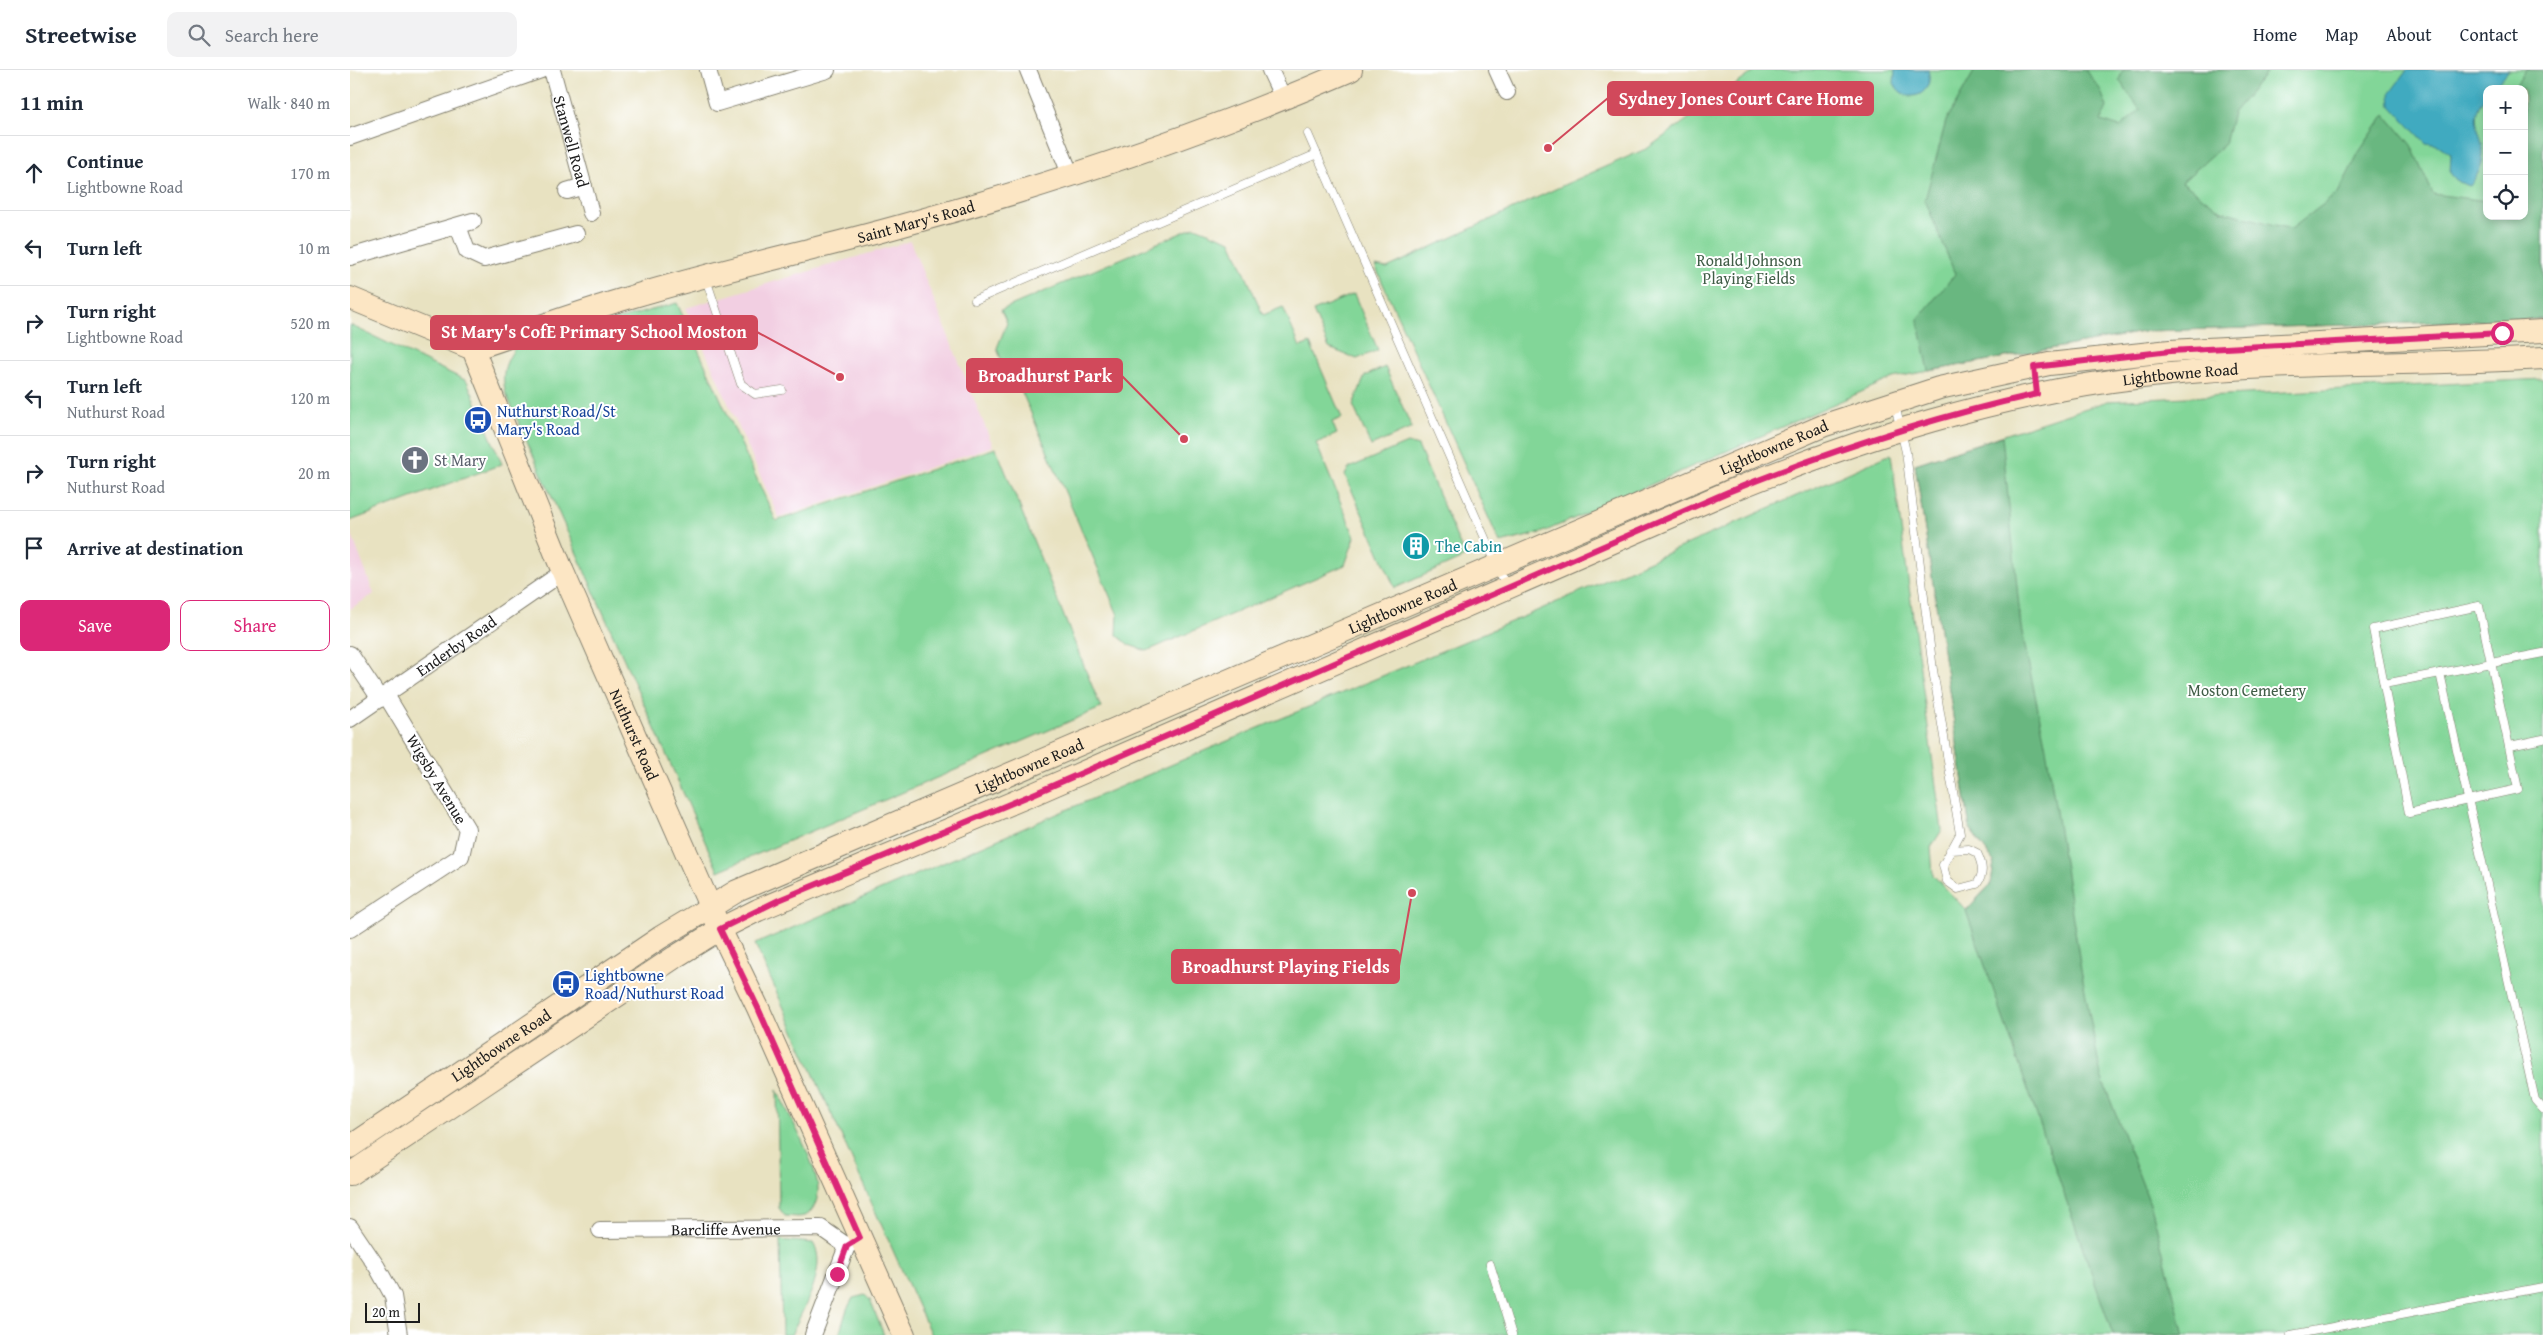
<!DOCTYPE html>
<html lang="en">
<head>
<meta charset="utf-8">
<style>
	:root { --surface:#fff; --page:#f2f2f3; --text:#1f2937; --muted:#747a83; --line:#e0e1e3; --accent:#db2777 }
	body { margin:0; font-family:"Gentium Book Plus",serif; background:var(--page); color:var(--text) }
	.controls { position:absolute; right:15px; top:15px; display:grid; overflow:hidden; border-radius:10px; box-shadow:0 2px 8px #0003 }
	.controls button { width:45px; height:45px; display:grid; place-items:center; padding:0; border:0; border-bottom:1px solid var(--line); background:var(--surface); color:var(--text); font:25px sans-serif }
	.scale { position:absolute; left:15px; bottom:12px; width:55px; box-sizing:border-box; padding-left:5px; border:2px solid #1c1c1c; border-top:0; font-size:14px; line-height:18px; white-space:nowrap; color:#1c1c1c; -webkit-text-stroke:4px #fff; paint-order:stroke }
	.stop { position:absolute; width:15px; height:15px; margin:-11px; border:4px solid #db2777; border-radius:50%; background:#fff }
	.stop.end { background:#db2777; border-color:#fff; box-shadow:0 1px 5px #0008 }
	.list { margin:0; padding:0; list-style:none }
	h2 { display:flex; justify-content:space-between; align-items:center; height:65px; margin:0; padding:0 20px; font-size:21px }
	h2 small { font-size:16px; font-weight:400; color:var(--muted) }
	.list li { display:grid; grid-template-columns:32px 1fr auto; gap:15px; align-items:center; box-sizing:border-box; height:75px; padding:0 20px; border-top:1px solid var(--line) }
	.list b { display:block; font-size:19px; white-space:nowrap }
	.list p { margin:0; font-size:16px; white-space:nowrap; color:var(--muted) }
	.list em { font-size:16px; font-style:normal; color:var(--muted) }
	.actions { display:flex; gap:10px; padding:15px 20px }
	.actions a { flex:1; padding:11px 0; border:1px solid var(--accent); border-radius:10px; text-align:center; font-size:18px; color:var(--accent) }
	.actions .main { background:var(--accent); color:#fff }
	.icon { flex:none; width:28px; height:28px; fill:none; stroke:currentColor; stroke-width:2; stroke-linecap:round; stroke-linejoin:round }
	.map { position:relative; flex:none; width:2193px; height:1265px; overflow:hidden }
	header { display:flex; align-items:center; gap:30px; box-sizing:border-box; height:70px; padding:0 25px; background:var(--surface); border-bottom:1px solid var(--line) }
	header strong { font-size:24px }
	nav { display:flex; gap:28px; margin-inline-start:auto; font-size:18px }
	.search { width:350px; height:45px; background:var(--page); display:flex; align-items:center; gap:12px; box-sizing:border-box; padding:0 18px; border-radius:10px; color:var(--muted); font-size:19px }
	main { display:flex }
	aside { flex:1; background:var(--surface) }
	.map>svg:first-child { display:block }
</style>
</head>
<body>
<header>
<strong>Streetwise</strong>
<div class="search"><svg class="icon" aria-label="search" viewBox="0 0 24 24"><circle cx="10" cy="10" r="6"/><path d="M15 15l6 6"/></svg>Search here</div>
<nav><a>Home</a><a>Map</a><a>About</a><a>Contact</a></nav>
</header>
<main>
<aside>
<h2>11 min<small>Walk · 840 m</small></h2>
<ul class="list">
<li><svg class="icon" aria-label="ahead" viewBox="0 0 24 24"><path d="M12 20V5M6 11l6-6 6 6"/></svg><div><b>Continue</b><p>Lightbowne Road</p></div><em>170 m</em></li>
<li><svg class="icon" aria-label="left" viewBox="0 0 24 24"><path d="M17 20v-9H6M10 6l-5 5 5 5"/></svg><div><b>Turn left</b></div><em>10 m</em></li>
<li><svg class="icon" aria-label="right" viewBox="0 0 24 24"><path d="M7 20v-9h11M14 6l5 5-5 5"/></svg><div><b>Turn right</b><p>Lightbowne Road</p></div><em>520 m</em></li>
<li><svg class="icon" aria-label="left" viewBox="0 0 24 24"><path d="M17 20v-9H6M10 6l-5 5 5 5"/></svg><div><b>Turn left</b><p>Nuthurst Road</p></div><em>120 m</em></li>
<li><svg class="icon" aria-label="right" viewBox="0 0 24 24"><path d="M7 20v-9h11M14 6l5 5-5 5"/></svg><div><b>Turn right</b><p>Nuthurst Road</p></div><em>20 m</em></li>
<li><svg class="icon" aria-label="arrive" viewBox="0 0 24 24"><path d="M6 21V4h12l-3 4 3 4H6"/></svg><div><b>Arrive at destination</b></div></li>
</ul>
<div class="actions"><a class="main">Save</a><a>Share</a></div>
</aside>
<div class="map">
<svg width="2193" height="1265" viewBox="0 0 2193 1265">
	<rect width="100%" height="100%" fill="#fff"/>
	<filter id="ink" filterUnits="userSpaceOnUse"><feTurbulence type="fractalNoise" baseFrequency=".02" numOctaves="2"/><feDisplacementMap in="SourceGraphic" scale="10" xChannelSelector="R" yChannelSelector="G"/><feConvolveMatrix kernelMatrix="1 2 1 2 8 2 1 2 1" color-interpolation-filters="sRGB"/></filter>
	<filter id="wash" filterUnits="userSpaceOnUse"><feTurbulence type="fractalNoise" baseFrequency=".0096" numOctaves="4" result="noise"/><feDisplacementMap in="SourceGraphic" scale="20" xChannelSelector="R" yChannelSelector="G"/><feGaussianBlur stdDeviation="1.12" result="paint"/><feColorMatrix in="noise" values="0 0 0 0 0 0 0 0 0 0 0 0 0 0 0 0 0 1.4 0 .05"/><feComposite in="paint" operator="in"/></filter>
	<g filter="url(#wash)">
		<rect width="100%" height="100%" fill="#e8e2c1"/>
		<g fill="#f2cfe2">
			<path d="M560 171 643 376 429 448 336 238Z"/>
			<path d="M0 460 24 524 0 539Z"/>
		</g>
		<g fill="#82d698" stroke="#4f795a" fill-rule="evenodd">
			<path d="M1406 0H2193V249L1798 261 1557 305 1543 308 1191 463 1150 473 1025 196 1037 198 1216 114 1298 78ZM2137 19H2174V146H2137Z"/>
			<path d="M845 157 881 171 913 245 933 237 950 277 960 273 992 348 982 352 987 364 966 373 1005 467 995 495 797 581 779 575 767 565 768 545 662 299 664 297 652 292 647 278 657 253 651 240Z"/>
			<path d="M1004 224 1028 280 1007 289 979 278 963 241Z"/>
			<path d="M327 233 426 451 646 378 751 638 368 801 156 324C151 305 154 294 165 278Z"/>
			<path d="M0 255 117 311 152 394 0 451Z"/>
			<path d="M1035 297 1062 358 1021 376 1003 335 1015 306Z"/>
			<path d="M2193 309V1265H581L405 874 830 691 1182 543 1541 384 1592 760 1581 777 1583 805 1616 840 1641 814 1644 792 1620 759 1565 394 1758 331Z"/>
			<path d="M1057 373 1068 376 1115 487 1045 518 995 405 999 398Z"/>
			<path d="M427 1020C438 1043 469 1098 468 1121 468 1130 463 1143 454 1146 449 1148 441 1146 435 1146L429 1138Z"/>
			<path d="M430 1170 463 1173C479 1197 452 1241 441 1265H432Z"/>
			<path d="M515 1225 520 1230 534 1265H489L497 1239 503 1228Z"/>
		</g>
		<g fill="#69b780" stroke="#426a4e">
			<path d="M1625 0H1735L1750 19 1757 37 1751 51 1770 57 1790 40 1769 10 1773 0H1919L1883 43 1875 74 1832 112 1872 141 1941 159 1988 123 2009 82 2035 44 2061 75 2083 124 2137 131V146H2174V19H2163L2176 0H2193V249L1798 261 1579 301 1568 249 1605 204 1575 130 1596 51Z"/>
			<path d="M1652 366 1671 557 1696 678 1731 899 1751 1006 1802 1139 1834 1265H1763L1616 841 1641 814 1644 792 1620 759 1565 394Z"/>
		</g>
		<g fill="#40aac0" stroke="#2e636e">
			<path d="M1545 0H1578C1586 25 1555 37 1544 13Z"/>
			<path d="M2057 0H2159L2143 19H2137V25C2117 47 2131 57 2133 80 2134 94 2128 105 2120 116L2108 112 2100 103 2101 84 2088 75 2076 73 2041 36 2040 23Z"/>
		</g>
	</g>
	<g filter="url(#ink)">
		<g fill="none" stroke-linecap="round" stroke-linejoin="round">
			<defs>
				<g id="lane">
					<path d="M958 64 1156 516"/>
					<path d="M356 209 391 314 405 324 432 320"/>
					<path d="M625 230 967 84"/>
					<path d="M1545 335 1556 382 1583 600 1610 764 1593 795 1597 811 1608 819 1627 814C1634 804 1633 795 1627 783L1619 779 1600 780"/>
					<path d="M2129 536 2168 719 2059 743 2023 559Z"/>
					<path d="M2090 603 2185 1030 2193 1039"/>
					<path d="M2034 614 2193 583"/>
					<path d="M2160 676 2193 669"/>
					<path d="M1140 1194 1162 1265"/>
					<path d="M1941 1265 2193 1217"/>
				</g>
				<g id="street">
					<path id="s1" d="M202 0 241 143"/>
					<path d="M358 0 367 33 477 0"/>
					<path d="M678 0 721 106"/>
					<path d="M920 0 934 30"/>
					<path d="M1147 0 1157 22"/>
					<path d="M0 67 191 0"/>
					<path d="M217 121 234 116"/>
					<path d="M108 156 117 181 134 189 226 164"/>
					<path d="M0 187 123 151"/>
					<path d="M0 584 30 629"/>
					<path id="s2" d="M0 649 213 502"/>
					<path d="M0 859 111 786 117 759 36 625"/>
					<path d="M0 1157 27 1197 43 1226 49 1265"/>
					<path id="s3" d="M250 1160 471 1158 497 1176"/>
					<path d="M463 1265 497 1176 506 1171"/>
				</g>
				<g id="secondary">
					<path id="s4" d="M0 228 123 279 213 502 370 859 408 938 554 1265"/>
					<path id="s5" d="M123 279C175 262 228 242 281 227 370 200 461 181 550 156 704 114 855 64 1001 0"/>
					<path id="s6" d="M0 1077 311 867 387 821 1475 355 1589 318 1699 294 1820 281 2193 261"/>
					<path id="s7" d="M0 1104 325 887 370 859 408 840 681 725 1378 422C1511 368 1649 324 1792 307 1924 291 2060 296 2193 288"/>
				</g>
			</defs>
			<use href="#lane" stroke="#827f6e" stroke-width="9"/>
			<use href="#street" stroke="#827f6e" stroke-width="18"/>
			<use href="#secondary" stroke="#827f6e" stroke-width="24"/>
			<use href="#lane" stroke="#fff" stroke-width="8"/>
			<use href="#street" stroke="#fff" stroke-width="16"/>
			<use href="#secondary" stroke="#fce6c4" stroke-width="22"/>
		</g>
	</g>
	<g fill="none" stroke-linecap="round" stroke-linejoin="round" filter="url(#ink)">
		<path stroke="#db2777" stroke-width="6" d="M487 1204 497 1176 510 1168 408 938 370 859 429 830 681 725 1378 422C1479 381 1580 348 1687 324L1684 297 1820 281 2152 263"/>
	</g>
	<defs>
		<symbol id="bus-disc" viewBox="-11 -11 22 22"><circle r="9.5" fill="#1a4fb4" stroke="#fff"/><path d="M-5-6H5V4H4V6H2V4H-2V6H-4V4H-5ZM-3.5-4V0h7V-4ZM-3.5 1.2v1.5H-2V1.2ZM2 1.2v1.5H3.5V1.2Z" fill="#fff"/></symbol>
		<symbol id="church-disc" viewBox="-11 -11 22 22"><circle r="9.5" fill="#6b7280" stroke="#fff"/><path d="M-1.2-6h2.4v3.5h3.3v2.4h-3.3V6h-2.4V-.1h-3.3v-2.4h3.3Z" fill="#fff"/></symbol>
		<symbol id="building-disc" viewBox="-11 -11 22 22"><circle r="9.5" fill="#0f9aa8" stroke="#fff"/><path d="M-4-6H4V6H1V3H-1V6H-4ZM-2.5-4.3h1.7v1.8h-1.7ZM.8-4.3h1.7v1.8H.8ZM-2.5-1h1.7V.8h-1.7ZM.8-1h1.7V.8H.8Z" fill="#fff"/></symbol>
	</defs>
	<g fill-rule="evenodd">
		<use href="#bus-disc" x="112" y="334" width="32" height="32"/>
		<use href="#church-disc" x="49" y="374" width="32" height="32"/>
		<use href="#building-disc" x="1050" y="460" width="32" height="32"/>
		<use href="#bus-disc" x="200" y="898" width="32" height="32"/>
	</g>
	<g text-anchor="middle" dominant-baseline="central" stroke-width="4" stroke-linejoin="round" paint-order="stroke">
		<g font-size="16" fill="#1c1c1c" stroke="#fff">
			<text stroke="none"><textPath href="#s1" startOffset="74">Stanwell Road</textPath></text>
			<text stroke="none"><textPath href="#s5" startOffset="461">Saint Mary's Road</textPath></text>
			<text stroke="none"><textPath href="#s7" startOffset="2012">Lightbowne Road</textPath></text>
			<text stroke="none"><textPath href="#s6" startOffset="1592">Lightbowne Road</textPath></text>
			<text stroke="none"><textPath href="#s6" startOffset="1188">Lightbowne Road</textPath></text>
			<text stroke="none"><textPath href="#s2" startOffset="129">Enderby Road</textPath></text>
			<text stroke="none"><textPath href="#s4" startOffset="551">Nuthurst Road</textPath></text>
			<text stroke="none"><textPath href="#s6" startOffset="782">Lightbowne Road</textPath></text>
			<text transform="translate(87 709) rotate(59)">Wigsby Avenue</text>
			<text stroke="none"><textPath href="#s6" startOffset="182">Lightbowne Road</textPath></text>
			<text stroke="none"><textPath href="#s3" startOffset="126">Barcliffe Avenue</textPath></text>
		</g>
		<g font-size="16" fill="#405d47" stroke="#fff">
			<text x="1399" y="190">Ronald Johnson<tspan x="1399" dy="18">Playing Fields</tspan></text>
			<text x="1897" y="620">Moston Cemetery</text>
		</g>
		<g font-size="16" fill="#164399" stroke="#fff" text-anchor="start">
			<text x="147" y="341">Nuthurst Road/St<tspan x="147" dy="18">Mary's Road</tspan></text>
			<text x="235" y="905">Lightbowne<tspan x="235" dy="18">Road/Nuthurst Road</tspan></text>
		</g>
		<g font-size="16" fill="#5b616d" stroke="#fff" text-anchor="start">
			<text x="84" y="390">St Mary</text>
		</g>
		<g font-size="16" fill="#0d838f" stroke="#fff" text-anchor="start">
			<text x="1085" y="476">The Cabin</text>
		</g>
	</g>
	<path fill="none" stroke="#d1495b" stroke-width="2" d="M1198 78L1258 28M490 307L407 262M834 369L772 306M1062 823L1049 896"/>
	<g fill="#d1495b" stroke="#fff" stroke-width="2">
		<circle cx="1198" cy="78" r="5"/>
		<circle cx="490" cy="307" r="5"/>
		<circle cx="834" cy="369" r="5"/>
		<circle cx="1062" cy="823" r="5"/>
	</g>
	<g fill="#d1495b" stroke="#d1495b" stroke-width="2">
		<rect x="1258" y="12" width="265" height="33" rx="5"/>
		<rect x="81" y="246" width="326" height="33" rx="5"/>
		<rect x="617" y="289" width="155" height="33" rx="5"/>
		<rect x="822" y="880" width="227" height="33" rx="5"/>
	</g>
	<g font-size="18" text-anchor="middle" font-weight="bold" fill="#fff">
		<text x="1391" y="35">Sydney Jones Court Care Home</text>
		<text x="244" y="268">St Mary's CofE Primary School Moston</text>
		<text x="695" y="312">Broadhurst Park</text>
		<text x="936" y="903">Broadhurst Playing Fields</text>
	</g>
</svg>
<div class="controls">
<button>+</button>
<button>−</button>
<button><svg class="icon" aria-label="locate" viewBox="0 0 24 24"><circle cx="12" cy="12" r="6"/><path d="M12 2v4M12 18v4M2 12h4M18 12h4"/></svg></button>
</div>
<div class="scale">20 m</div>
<div class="stop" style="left:2152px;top:263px"></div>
<div class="stop end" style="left:487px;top:1204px"></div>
</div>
</main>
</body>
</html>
